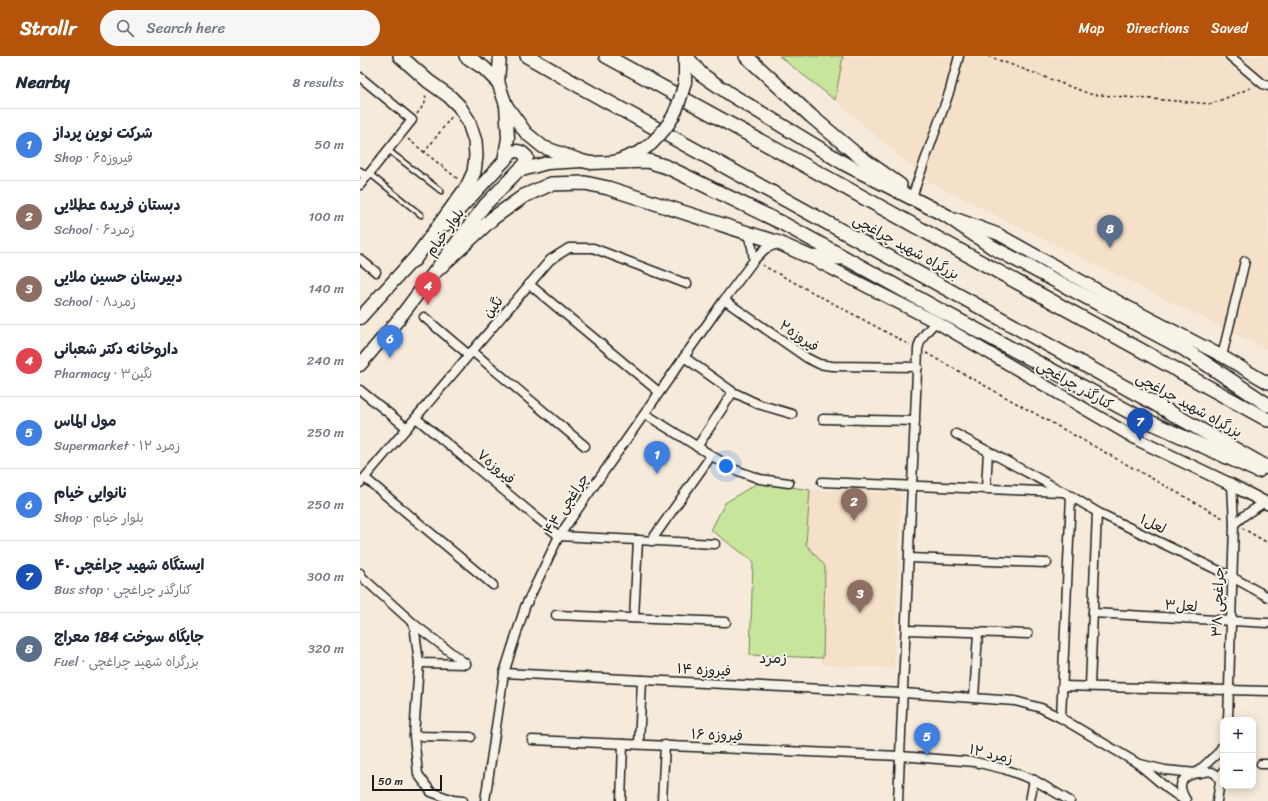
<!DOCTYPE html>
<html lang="en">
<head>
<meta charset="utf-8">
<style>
	:root { --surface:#fff; --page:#f6f6f7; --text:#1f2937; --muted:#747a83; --line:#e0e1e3; --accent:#b45309 }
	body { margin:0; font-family:Sriracha,"Playpen Sans Arabic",sans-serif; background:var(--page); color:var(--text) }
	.controls { position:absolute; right:12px; bottom:12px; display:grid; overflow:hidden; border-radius:8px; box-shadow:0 2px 10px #0003 }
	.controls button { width:36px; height:36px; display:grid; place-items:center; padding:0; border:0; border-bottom:1px solid var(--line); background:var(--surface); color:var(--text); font:20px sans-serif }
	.scale { position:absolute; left:12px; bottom:10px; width:70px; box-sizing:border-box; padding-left:4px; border:2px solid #1c1c1c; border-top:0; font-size:11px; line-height:14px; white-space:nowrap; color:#1c1c1c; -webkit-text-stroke:3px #f7f3e8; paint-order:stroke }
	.you { position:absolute; left:366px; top:410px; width:14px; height:14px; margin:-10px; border:3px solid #fff; border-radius:50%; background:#1a73e8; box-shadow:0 0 0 6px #1a73e833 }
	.badge { display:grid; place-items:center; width:26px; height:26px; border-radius:50%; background:var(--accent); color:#fff; font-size:13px; font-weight:700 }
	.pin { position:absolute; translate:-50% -33px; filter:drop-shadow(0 1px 2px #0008) }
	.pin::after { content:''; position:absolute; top:21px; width:14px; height:12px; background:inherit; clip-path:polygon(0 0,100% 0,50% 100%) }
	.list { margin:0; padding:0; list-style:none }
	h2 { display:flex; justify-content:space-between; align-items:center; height:52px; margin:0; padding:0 16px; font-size:17px }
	h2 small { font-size:13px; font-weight:400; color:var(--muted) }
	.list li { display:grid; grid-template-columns:26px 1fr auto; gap:12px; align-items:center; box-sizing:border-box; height:72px; padding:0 16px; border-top:1px solid var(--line) }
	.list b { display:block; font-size:15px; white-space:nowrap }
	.list p { margin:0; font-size:13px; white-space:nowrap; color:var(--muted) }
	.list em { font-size:13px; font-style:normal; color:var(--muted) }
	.icon { flex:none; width:22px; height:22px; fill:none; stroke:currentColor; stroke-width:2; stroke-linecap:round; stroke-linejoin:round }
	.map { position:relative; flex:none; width:908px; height:745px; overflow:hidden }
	header { display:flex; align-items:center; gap:24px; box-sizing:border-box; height:56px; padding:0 20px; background:var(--accent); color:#fff }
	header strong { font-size:19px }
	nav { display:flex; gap:22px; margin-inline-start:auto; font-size:14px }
	.search { width:280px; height:36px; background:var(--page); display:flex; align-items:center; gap:10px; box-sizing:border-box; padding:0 14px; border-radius:22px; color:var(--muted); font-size:15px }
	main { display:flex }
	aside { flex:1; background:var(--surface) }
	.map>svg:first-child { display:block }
</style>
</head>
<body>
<header>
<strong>Strollr</strong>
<div class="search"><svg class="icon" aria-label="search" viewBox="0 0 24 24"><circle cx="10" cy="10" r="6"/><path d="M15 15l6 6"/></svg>Search here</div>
<nav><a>Map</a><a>Directions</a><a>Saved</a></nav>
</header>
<main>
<aside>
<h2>Nearby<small>8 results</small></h2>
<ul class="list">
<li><span class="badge" style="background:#3f7fe0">1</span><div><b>شرکت نوین پرداز</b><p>Shop · فیروزه۶</p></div><em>50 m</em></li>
<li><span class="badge" style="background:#8d6e63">2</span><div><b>دبستان فریده عطلایی</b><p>School · زمرد۶</p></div><em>100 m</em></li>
<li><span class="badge" style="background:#8d6e63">3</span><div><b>دبیرستان حسین ملایی</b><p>School · زمرد۸</p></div><em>140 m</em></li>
<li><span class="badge" style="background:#e0444e">4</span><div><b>داروخانه دکتر شعبانی</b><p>Pharmacy · نگین۳</p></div><em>240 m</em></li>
<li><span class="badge" style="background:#3f7fe0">5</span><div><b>مول الماس</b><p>Supermarket · زمرد ۱۲</p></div><em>250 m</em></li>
<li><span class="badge" style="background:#3f7fe0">6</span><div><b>نانوایی خیام</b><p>Shop · بلوار خیام</p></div><em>250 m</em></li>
<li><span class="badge" style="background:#1a4fb4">7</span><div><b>ایستگاه شهید چراغچی ۴۰</b><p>Bus stop · کنارگذر چراغچی</p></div><em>300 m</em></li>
<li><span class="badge" style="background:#5c6f8a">8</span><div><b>جایگاه سوخت 184 معراج</b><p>Fuel · بزرگراه شهید چراغچی</p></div><em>320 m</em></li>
</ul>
</aside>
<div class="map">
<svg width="908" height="745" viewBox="0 0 908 745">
	<rect width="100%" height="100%" fill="#f6eada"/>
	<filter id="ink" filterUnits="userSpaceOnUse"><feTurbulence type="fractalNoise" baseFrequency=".025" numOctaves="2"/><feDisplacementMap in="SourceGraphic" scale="8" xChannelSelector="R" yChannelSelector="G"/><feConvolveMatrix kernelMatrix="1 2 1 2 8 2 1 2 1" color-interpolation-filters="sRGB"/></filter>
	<g filter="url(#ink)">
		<g fill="#f5e0c9">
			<path d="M419 0H908V294L569 126 475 44Z"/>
			<path d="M450 434 538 437 541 441 534 612 462 609 465 510 446 488Z"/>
		</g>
		<g fill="#c8e59c" stroke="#72805c">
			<path d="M419 0H483L475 44Z"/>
			<path d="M399 426 450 434 446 488 465 510 463 602 390 599 393 505 351 474 365 447Z"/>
		</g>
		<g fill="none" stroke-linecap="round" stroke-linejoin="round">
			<defs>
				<g id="service">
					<path d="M28 94 81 135"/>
					<path d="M10 118 61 159"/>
				</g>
				<g id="minor">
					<path d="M870 0 903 28 908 30"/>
					<path d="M0 21 52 64 0 129"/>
					<path d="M0 116 6 121"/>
					<path d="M553 138 590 34 599 0"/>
					<path d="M387 177 392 191 394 204"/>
					<path d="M0 203 16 216"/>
					<path d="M169 228 299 336"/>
					<path d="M364 244 447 302 459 308 472 310 558 311"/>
					<path d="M64 261 109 299"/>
					<path d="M112 295 225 390"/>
					<path d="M862 300 885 205"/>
					<path d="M324 301 373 336 398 348 432 358"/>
					<path d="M0 334 47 372"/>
					<path d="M290 361 373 413 400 423 429 427"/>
					<path d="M56 362 199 480 355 488"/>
					<path d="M463 363 555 365"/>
					<path d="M596 378 711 440 737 456 872 521 908 541"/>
					<path d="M337 391 373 336"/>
					<path d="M5 422 133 529"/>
					<path d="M462 426 702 436"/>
					<path d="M0 427 190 204 209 192H233L327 228"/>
					<path d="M626 433 628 395"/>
					<path d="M874 468 885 459 905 446"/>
					<path d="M291 485 351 400"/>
					<path d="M549 502 687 507"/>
					<path d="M0 517 3 522 54 568 106 608"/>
					<path d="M733 557 908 567"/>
					<path d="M196 559 366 566"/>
					<path d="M274 562 278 484"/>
					<path d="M54 568 59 607 54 680 58 718 71 736 93 744 103 745"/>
					<path d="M546 574 668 578"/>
					<path d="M59 607 106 608"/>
					<path d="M144 617 543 637 655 645 681 652 701 662 777 707 808 733 825 745"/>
					<path d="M702 630 908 635"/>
					<path d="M730 630 737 456"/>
					<path d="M614 642 618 577"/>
					<path d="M701 662 711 440"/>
					<path d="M868 664 874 468 872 429"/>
					<path d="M54 680 111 681"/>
					<path d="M172 684 540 700 615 706 644 713 674 724 710 745"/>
					<path d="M279 688 282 624"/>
					<path d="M780 708 805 714 836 717 857 698 863 689"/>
					<path d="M901 708H908"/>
					<path d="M826 744C816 728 821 719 840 717 844 716 849 715 852 716 857 718 859 722 860 726"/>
					<path d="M125 745 144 617 165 551 199 480 364 244 394 204 405 193 419 187"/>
					<path d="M261 745 263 688"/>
					<path d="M302 745 305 689"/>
					<path d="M538 745 558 293C560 281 568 274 576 266"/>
					<path d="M670 745 674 724"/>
					<path d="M857 745 860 726 863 715"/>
				</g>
				<g id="secondary">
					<path d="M597 163 638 178 770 252 862 300 908 327"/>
					<path d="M451 202 576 266 780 385 872 429 908 448"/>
				</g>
				<g id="primary">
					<path d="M140 0 138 26 146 49 166 77 183 91 222 105 231 107 255 106 280 96 291 88"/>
					<path d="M325 0V26"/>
					<path d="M144 105C151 96 157 90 167 101L165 108 158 115"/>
					<path d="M85 169 144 105 148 82 146 49"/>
					<path d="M0 262 59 197"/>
					<path d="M0 309 38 264 125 149 158 115 187 107 222 105"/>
				</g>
				<g id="trunk">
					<path d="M40 0 68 25 89 40 99 50 108 64 115 85 116 100 114 116 107 131 54 204"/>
					<path d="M106 0 124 12 138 26"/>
					<path d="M167 0 221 31 799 350 908 412"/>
					<path d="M246 0 908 364"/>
					<path d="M326 0 341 18 370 38 485 108 587 160 632 191 824 293 908 349"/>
					<path d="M386 0 451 60 496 98 540 129"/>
					<path d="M255 106 288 105 307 111 422 167 574 251 779 361 898 415"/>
					<path d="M76 215 133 162 164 140 191 128 225 127 248 132 419 187 450 201 481 202"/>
				</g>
			</defs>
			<use href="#service" stroke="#1c1c1c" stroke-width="7"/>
			<use href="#minor" stroke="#1c1c1c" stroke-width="11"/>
			<use href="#secondary" stroke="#1c1c1c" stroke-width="14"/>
			<use href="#primary" stroke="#1c1c1c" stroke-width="15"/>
			<use href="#trunk" stroke="#1c1c1c" stroke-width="16"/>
			<g stroke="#1c1c1c" stroke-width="1.5" stroke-dasharray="3 3" stroke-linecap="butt">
				<path d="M628 0 730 38 851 48 893 31"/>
				<path d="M57 58 65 47 66 37"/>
				<path d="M48 83 98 123"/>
				<path d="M64 97 92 60"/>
				<path d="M402 209 550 289"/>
				<path d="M566 297 865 463"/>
				<path d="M882 472 908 487"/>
			</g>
			<use href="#service" stroke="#f7f3e8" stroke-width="4"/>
			<use href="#minor" stroke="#f7f3e8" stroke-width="8"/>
			<use href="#secondary" stroke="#f7f3e8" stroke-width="11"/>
			<use href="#primary" stroke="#f7f3e8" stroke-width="12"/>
			<use href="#trunk" stroke="#f7f3e8" stroke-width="13"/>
			<defs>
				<path id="primary-bridge" d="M291 88C313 66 317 56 325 26"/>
			</defs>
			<use href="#primary-bridge" stroke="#1c1c1c" stroke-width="15" stroke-linecap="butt"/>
			<use href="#primary-bridge" stroke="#f7f3e8" stroke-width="12"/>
		</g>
	</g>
	<g text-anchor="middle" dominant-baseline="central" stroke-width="4" stroke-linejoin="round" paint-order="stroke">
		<g font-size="14" fill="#1c1c1c" stroke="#f7f3e8">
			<text transform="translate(85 176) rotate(-54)">بلوار خیام</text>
			<text transform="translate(546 191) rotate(29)">بزرگراه شهید چراغچی</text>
			<text transform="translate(133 251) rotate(-50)">نگین</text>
			<text transform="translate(439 280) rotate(34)">فیروزه۲</text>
			<text transform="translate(715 329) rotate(30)">کنارگذر چراغچی</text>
			<text transform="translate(829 349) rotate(29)">بزرگراه شهید چراغچی</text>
			<text transform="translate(136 411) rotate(40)">فیروزه۷</text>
			<text transform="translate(206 448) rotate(-56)">چراغچی ۴۴</text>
			<text transform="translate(793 468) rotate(26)">لعل۱</text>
			<text transform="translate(858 546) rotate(-88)">چراغچی ۳۸</text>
			<text transform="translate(821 550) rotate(4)">لعل۳</text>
			<text transform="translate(344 614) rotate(3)">فیروزه ۱۴</text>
			<text transform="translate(357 679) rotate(2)">فیروزه ۱۶</text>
			<text transform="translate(631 698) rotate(13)">زمرد ۱۲</text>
		</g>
		<g font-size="15" fill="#1c1c1c" stroke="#f7f3e8">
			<text x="413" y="602">زمرد</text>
		</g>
	</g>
</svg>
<div class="controls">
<button>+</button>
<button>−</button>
</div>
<div class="scale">50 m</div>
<div class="you"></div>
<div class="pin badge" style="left:297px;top:418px;background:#3f7fe0">1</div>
<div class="pin badge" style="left:494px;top:465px;background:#8d6e63">2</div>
<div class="pin badge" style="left:500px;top:557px;background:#8d6e63">3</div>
<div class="pin badge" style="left:68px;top:249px;background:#e0444e">4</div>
<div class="pin badge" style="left:567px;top:700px;background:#3f7fe0">5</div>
<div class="pin badge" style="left:30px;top:302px;background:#3f7fe0">6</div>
<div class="pin badge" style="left:780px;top:385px;background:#1a4fb4">7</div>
<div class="pin badge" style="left:750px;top:192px;background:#5c6f8a">8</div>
</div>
</main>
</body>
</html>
